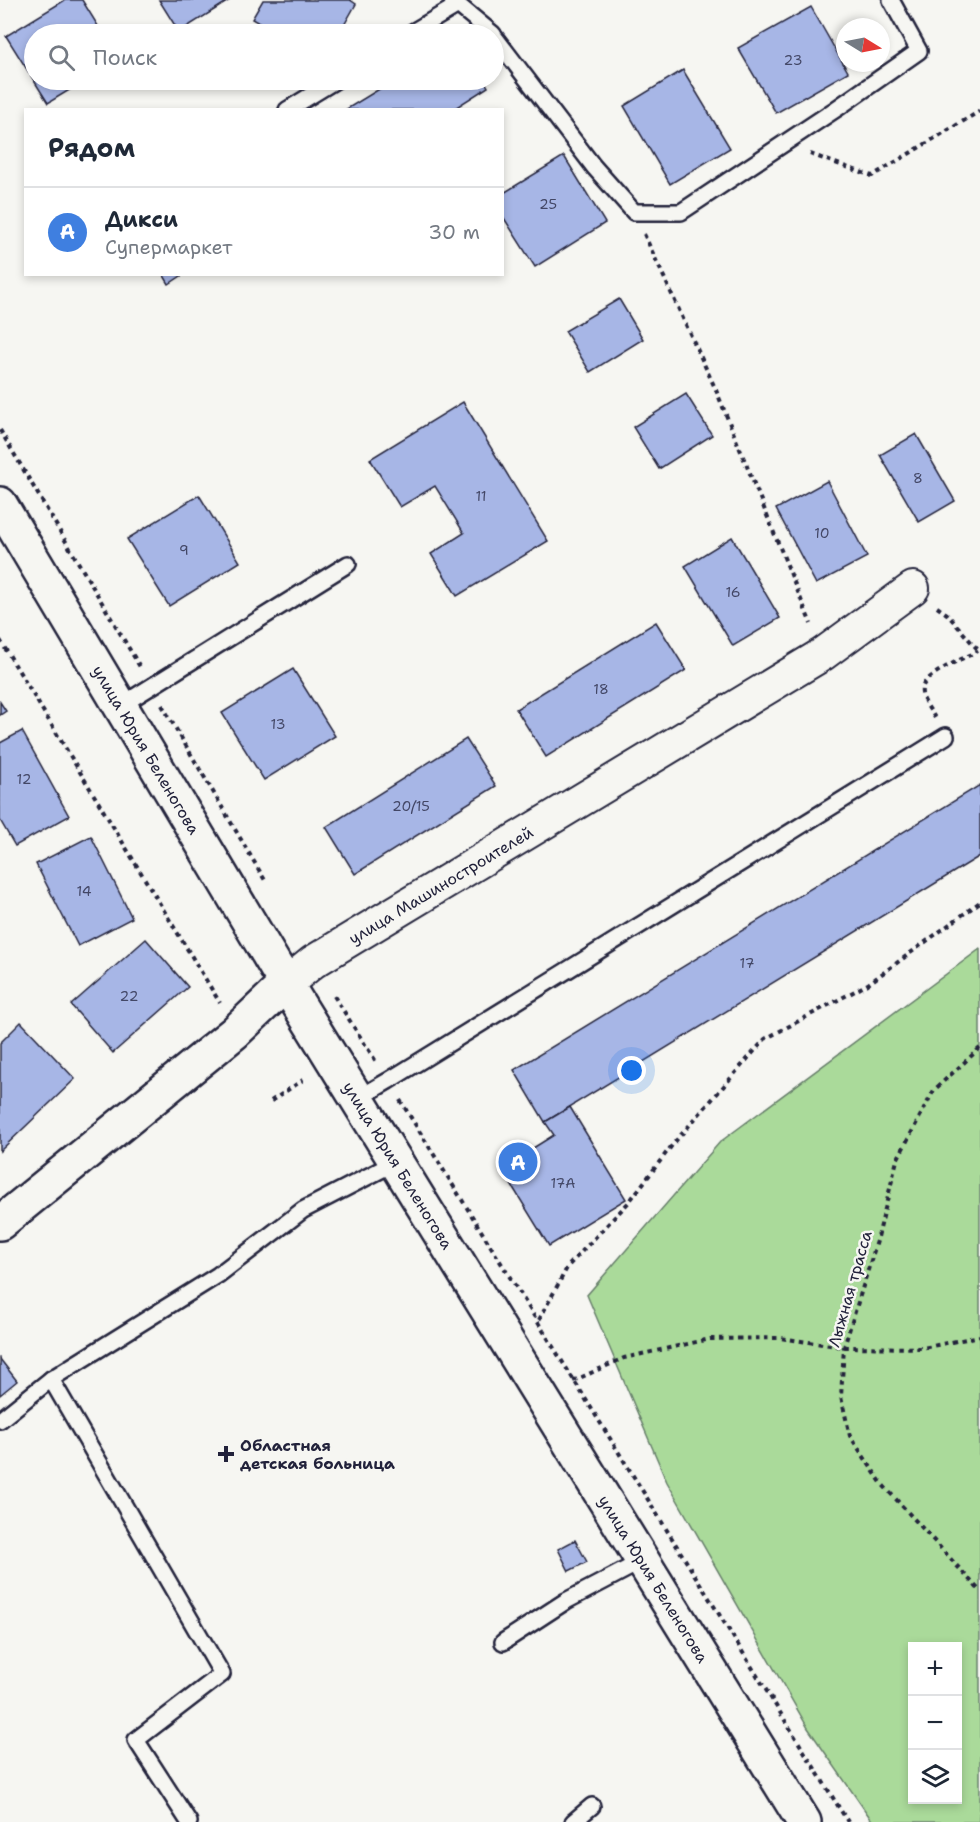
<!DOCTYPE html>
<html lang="ru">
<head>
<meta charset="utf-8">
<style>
	:root { --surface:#fff; --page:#f6f6f7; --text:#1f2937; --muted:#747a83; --line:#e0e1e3; --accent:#22223b }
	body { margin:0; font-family:"Shantell Sans",sans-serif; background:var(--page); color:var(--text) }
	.controls { position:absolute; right:18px; bottom:18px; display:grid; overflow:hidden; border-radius:0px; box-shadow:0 3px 9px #0003 }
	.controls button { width:54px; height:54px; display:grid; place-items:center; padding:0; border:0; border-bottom:2px solid var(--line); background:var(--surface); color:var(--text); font:30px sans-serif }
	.compass { position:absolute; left:836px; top:18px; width:54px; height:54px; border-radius:50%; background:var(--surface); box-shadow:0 3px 9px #0003; rotate:100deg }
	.you { position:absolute; left:632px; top:1071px; width:21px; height:21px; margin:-15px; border:4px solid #fff; border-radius:50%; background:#1a73e8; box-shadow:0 0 0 9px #1a73e833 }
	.badge { display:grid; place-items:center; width:39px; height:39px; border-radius:50%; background:var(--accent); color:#fff; font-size:20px; font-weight:700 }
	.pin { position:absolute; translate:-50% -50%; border:3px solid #fff; box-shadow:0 2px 6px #0006 }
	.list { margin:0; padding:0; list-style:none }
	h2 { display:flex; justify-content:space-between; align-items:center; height:78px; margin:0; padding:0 24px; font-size:26px }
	h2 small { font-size:20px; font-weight:400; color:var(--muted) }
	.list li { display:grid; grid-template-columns:39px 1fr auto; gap:18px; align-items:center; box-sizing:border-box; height:90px; padding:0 24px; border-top:2px solid var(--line) }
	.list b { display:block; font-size:22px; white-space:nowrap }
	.list p { margin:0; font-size:20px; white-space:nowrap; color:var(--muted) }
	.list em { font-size:20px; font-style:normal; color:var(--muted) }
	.icon { flex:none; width:33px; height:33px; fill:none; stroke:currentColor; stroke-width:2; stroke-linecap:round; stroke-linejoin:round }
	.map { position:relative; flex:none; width:980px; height:1822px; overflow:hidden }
	.search { position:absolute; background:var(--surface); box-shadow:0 3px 9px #0003; left:24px; top:24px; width:480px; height:66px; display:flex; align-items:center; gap:15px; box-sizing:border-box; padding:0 21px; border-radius:33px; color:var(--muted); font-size:22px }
	.panel { position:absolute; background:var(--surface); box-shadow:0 3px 9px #0003; left:24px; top:108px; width:480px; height:168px; border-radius:0px }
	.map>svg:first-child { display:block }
</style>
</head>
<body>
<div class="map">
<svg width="980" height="1822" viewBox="0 0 980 1822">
	<rect width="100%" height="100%" fill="#f6f6f2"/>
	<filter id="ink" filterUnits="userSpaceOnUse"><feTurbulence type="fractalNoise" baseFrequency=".0167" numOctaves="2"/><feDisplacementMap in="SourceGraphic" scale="12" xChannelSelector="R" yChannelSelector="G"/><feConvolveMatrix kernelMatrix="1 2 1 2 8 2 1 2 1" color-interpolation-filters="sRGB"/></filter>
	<g filter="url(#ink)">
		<path fill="#aada9a" stroke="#667e6a" stroke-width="1.5" fill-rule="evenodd" d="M980 949V1822H873L808 1728 667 1482 587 1295 720 1142ZM912 1646H958V1800H912Z"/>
		<g fill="#a7b6e6" stroke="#22223b" stroke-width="1.5">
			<path d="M65 0H82L103 34H34V80H86L48 103 6 36Z"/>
			<path d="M159 0H230L179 32Z"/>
			<path d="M263 0H350L356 4 339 34H278L252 19Z"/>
			<path d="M811 7 848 72 776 113 738 48Z"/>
			<path d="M683 70 730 148 670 184 624 106Z"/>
			<path d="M394 80H484L488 87 452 110H345Z"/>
			<path d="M564 156 605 223 535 267 502 215V194Z"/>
			<path d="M163 274H184L169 284Z"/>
			<path d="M619 299 643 339 590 372 565 331Z"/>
			<path d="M686 394 712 435 659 469 633 427Z"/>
			<path d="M463 402 548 541 457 596 431 554 464 533 435 486 400 507 370 459Z"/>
			<path d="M916 434 955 501 919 522 880 455Z"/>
			<path d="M827 481 867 557 816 584 776 509Z"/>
			<path d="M199 495 240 562 169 606 127 539Z"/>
			<path d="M732 537 780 618 733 646 685 566Z"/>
			<path d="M656 622 686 670 546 757 516 709Z"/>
			<path d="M293 669 335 736 264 780 222 713Z"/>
			<path d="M0 702 6 711 0 715Z"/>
			<path d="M22 731 69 816 15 846 0 820V743Z"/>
			<path d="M466 739 496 786 355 874 326 827Z"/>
			<path d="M980 785V856L545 1122 514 1070Z"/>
			<path d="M91 836 132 918 78 946 36 864Z"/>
			<path d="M146 939 188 987 113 1053 71 1005Z"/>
			<path d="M21 1022 75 1079 0 1151V1043Z"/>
			<path d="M570 1107 626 1199 549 1246 501 1168 554 1135 545 1122Z"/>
			<path d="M0 1359 17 1381 0 1395Z"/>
			<path d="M575 1540 587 1562 569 1571 558 1549Z"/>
		</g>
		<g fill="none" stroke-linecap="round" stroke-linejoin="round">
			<defs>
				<g id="service">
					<path d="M452 0 493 34"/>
					<path d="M409 34 458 5"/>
					<path d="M494 36 594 167 634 212H681L836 109 919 51 891 0"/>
					<path d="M287 110 336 80"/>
					<path d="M120 706 348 564"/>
					<path d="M357 1099 388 1081 946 736"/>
					<path d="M51 1379 222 1674 136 1740 189 1822"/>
					<path d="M0 1420 51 1379 218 1275 303 1210 396 1162"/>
					<path d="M503 1642 566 1601 642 1561"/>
					<path d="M573 1822 592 1806"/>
				</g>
				<g id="minor">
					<path id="s1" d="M286 984 313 962 823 654 913 588"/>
				</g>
				<path id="tertiary" d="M0 1223 234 1033 286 984"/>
				<g id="secondary">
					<path id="s2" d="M0 504 286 984 804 1822"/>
				</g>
			</defs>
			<use href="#service" stroke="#22223b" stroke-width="20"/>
			<use href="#minor" stroke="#22223b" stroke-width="36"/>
			<use href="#tertiary" stroke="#22223b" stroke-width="38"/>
			<use href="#secondary" stroke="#22223b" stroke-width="38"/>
			<g stroke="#22223b" stroke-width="4" stroke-dasharray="4.5 4.5" stroke-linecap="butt">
				<path d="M810 154 872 176 980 111"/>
				<path d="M644 234 716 390 811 624"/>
				<path d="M0 430 140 667"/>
				<path d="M937 607 947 614 979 651"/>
				<path d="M0 640 220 1003"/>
				<path d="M162 705 266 882"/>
				<path d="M935 718C930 709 920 698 922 688 926 673 965 658 978 651"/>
				<path d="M334 996 377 1063"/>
				<path d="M980 1048 934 1090 897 1160 877 1241 844 1347 841 1397 850 1436 882 1484 980 1591"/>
				<path d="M400 1100 848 1822"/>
				<path d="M271 1101 303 1080"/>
				<path d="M539 1320 568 1266 629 1202 673 1144 765 1039 868 984 980 902"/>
				<path d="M573 1381 624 1358 710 1339 780 1338 844 1347 923 1348 980 1336"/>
			</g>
			<use href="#service" stroke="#f6f6f2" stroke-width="15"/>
			<use href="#minor" stroke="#f6f6f2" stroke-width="32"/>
			<use href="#tertiary" stroke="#f6f6f2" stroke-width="33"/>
			<use href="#secondary" stroke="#f6f6f2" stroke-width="33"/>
		</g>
	</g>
	<path fill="#22223b" stroke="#f6f6f2" stroke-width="2" d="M223 1445h6v6h6v6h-6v6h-6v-6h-6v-6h6z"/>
	<g text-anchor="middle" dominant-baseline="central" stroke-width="5" stroke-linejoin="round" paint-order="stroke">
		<g font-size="14" fill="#434766">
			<text x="793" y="60">23</text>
			<text x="548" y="204">25</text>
			<text x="918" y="478">8</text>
			<text x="481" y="496">11</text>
			<text x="822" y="533">10</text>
			<text x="184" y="550">9</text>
			<text x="733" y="592">16</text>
			<text x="601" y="689">18</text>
			<text x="278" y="724">13</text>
			<text x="24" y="779">12</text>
			<text x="411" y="806">20/15</text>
			<text x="84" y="891">14</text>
			<text x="747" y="963">17</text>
			<text x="129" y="996">22</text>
			<text x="563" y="1183">17А</text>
		</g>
		<g font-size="16" fill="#22223b" stroke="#f6f6f2">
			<text stroke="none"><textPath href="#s2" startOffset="286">улица Юрия Беленогова</textPath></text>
			<text stroke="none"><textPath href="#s1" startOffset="184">улица Машиностроителей</textPath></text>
			<text stroke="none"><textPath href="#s2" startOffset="772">улица Юрия Беленогова</textPath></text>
			<text transform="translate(850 1289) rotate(-74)">Лыжная трасса</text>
			<text stroke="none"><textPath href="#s2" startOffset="1258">улица Юрия Беленогова</textPath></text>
		</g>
		<g font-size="16" font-weight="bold" fill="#22223b" stroke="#f6f6f2" text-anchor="start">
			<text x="240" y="1445">Областная<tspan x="240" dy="18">детская больница</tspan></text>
		</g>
	</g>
</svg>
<div class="controls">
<button>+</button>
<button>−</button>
<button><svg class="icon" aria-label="layers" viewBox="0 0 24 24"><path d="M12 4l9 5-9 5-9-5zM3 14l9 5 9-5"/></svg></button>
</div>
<svg class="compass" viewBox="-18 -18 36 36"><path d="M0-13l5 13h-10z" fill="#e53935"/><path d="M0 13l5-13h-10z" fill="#747a83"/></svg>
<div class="you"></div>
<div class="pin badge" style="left:518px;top:1162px;background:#3f7fe0">A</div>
<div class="search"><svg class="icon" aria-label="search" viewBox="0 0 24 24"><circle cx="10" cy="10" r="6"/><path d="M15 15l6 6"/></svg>Поиск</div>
<section class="panel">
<h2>Рядом<small></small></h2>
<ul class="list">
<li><span class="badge" style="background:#3f7fe0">A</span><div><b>Дикси</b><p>Супермаркет</p></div><em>30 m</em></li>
</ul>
</section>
</div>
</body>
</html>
